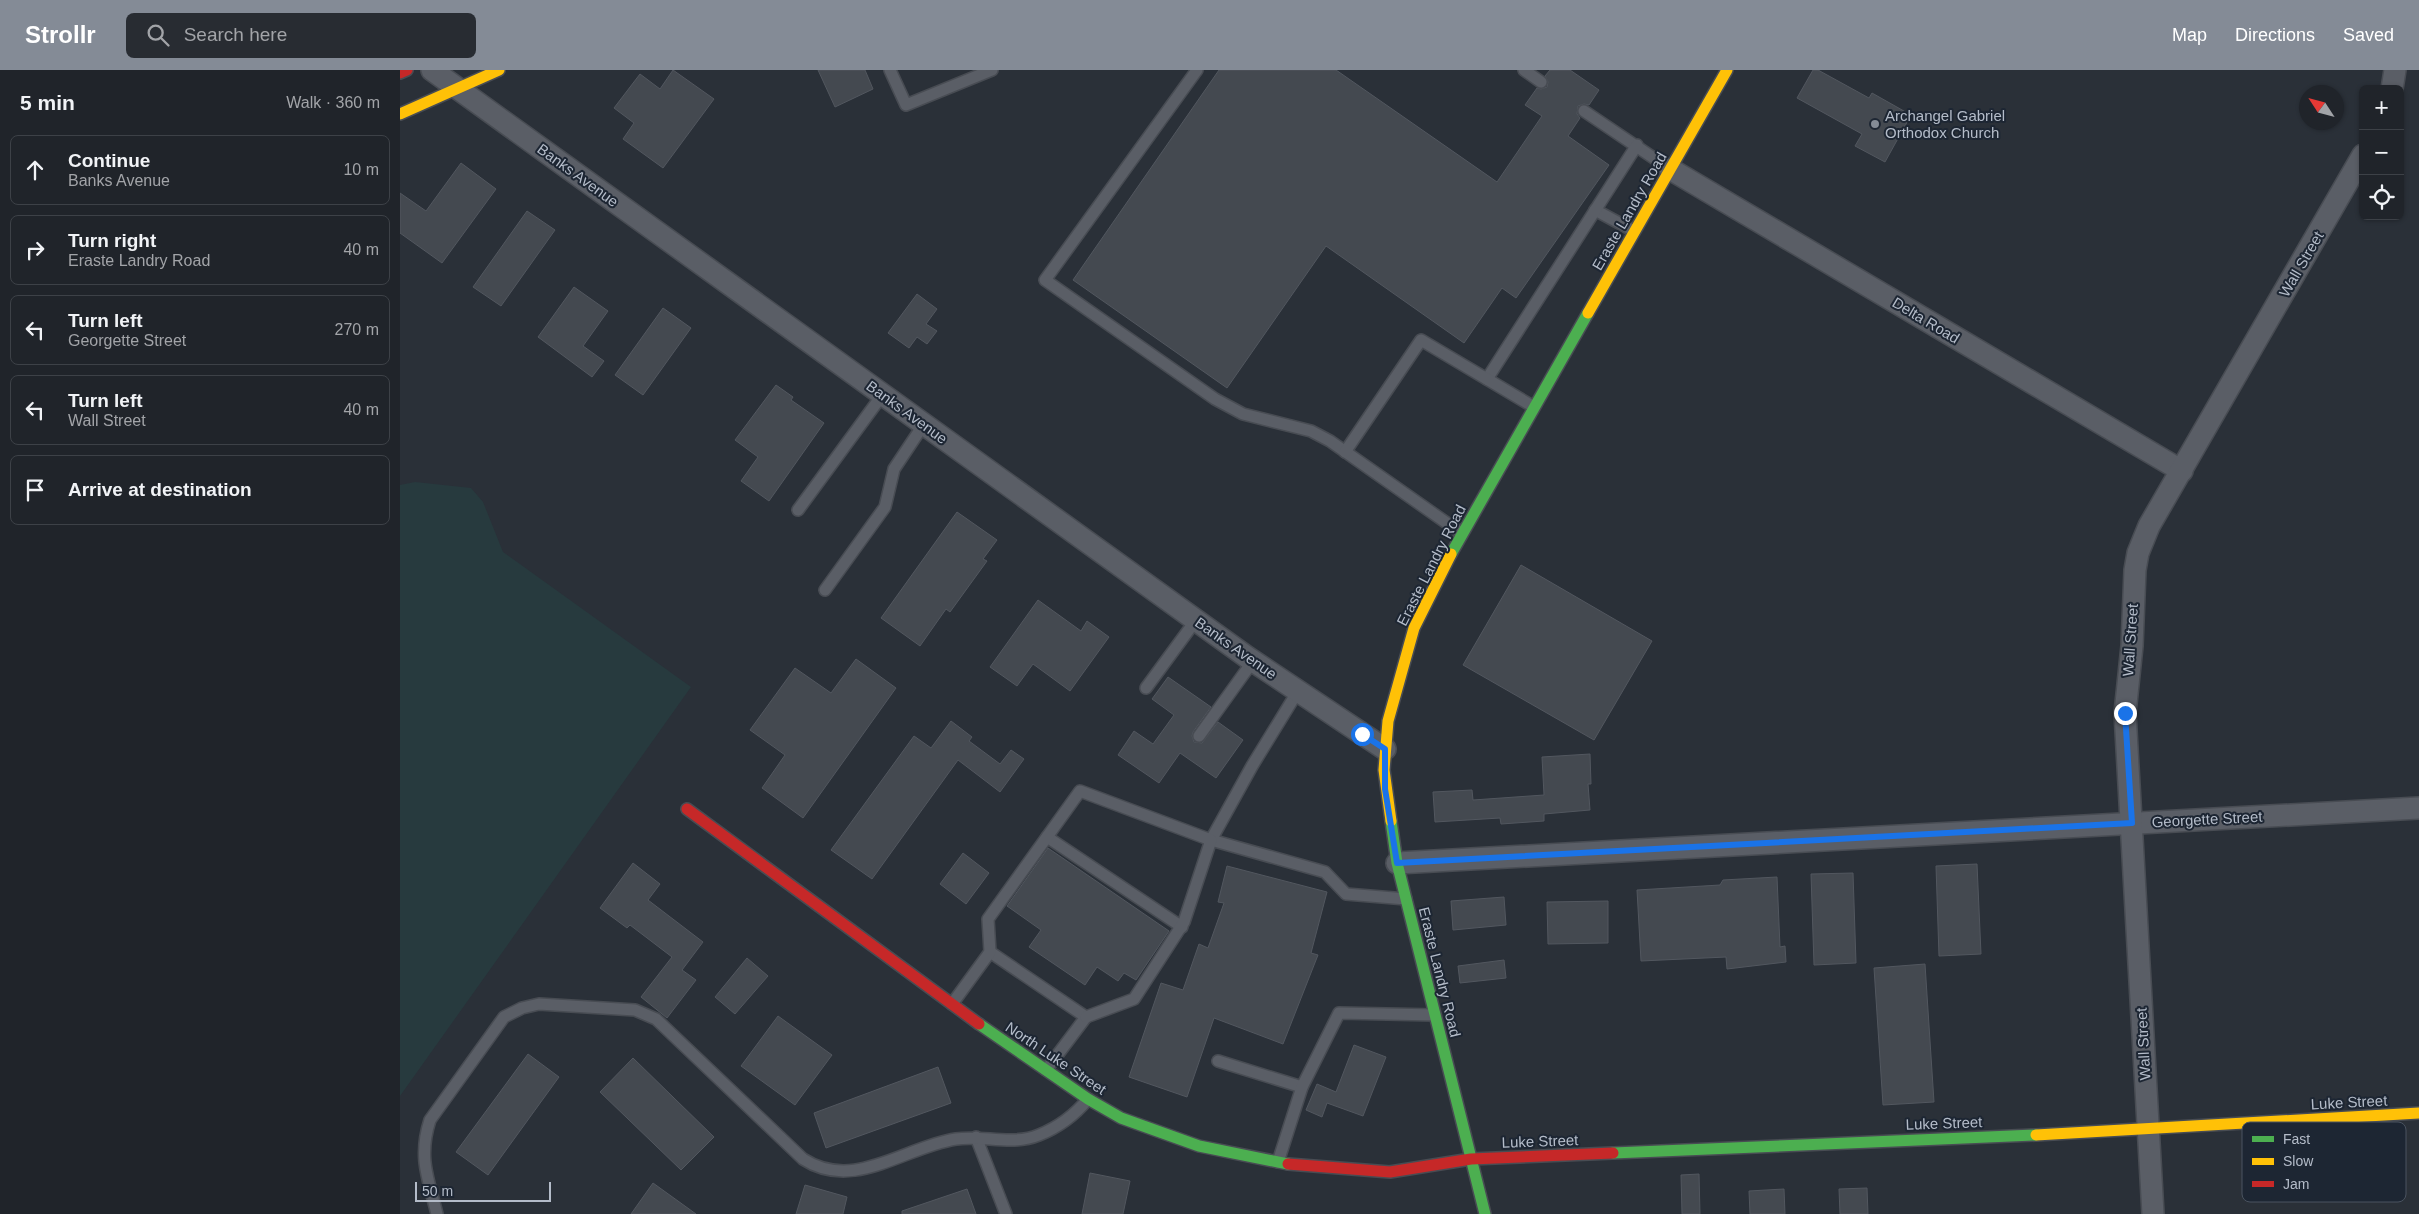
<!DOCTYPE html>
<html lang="en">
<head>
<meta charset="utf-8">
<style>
	:root { --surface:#20242a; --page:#282c32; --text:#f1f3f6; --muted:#a2a4a8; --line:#3d4147; --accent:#848b96 }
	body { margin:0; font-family:Helvetica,sans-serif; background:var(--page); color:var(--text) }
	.controls { position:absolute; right:15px; top:15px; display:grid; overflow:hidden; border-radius:8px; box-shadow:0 1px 4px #0004 }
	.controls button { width:45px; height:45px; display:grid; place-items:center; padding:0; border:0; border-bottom:1px solid var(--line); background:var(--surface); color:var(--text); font:25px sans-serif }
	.compass { position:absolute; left:1899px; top:15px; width:45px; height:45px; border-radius:50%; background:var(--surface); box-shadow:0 1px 4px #0004; rotate:306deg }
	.scale { position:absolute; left:15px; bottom:12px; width:136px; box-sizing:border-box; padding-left:5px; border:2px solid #b4bcc9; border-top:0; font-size:14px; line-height:18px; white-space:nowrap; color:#b4bcc9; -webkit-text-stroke:4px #1d2633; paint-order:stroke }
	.stop { position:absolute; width:15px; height:15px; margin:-11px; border:4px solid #1a73e8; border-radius:50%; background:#fff }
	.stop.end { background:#1a73e8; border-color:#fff; box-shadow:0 1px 5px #0008 }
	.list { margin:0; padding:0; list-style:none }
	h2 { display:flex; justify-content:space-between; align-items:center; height:65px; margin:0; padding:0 20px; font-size:21px }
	h2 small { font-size:16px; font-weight:400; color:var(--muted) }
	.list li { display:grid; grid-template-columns:32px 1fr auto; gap:15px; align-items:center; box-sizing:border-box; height:70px; margin:0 10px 10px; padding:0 10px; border:1px solid var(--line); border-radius:8px }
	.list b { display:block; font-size:19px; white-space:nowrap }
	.list p { margin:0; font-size:16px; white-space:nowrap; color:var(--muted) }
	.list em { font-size:16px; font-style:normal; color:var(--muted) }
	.icon { flex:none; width:28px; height:28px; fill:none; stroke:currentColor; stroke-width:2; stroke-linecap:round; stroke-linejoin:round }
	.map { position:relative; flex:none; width:2019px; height:1144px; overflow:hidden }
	header { display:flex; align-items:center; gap:30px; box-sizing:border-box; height:70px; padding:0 25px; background:var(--accent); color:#fff }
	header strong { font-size:24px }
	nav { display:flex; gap:28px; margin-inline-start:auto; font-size:18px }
	.search { width:350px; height:45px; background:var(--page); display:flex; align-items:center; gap:12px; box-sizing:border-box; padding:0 18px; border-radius:8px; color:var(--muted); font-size:19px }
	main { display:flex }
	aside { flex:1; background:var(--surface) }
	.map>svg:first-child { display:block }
</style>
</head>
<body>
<header>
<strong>Strollr</strong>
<div class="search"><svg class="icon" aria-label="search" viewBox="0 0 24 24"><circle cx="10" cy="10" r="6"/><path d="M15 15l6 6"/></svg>Search here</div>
<nav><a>Map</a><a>Directions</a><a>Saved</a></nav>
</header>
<main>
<aside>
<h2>5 min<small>Walk · 360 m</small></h2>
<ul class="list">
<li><svg class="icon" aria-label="ahead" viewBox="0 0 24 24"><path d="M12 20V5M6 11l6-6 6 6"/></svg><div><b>Continue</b><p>Banks Avenue</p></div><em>10 m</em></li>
<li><svg class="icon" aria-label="right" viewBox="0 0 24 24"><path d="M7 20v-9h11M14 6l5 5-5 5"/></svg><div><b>Turn right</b><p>Eraste Landry Road</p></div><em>40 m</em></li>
<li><svg class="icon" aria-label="left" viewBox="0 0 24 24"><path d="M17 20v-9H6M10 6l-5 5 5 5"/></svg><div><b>Turn left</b><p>Georgette Street</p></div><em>270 m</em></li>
<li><svg class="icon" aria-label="left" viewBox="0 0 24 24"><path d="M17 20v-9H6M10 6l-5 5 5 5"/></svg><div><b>Turn left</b><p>Wall Street</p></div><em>40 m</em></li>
<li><svg class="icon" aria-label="arrive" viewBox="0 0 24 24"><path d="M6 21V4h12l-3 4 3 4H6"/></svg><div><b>Arrive at destination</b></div></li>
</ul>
</aside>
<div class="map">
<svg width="2019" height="1144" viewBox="0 0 2019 1144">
	<rect width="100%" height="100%" fill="#2a3038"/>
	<path fill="#273a3e" d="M15 412 71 418 83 432 103 482 291 617 0 1026V415Z"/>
	<g fill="#444950" stroke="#52575f">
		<path d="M273 0 314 29 263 98 223 69 234 53 214 38 240 4 260 19Z"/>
		<path d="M418 0H465L473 19 435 37Z"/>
		<path d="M819 0H936L1097 112 1142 46 1125 35 1137 18 1141 19 1147 17 1148 12 1145 6 1150 0H1170L1199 20 1189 35 1184 34 1178 36 1177 44 1180 48 1168 66 1209 95 1116 228 1102 218 1064 273 926 176 827 318 673 210Z"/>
		<path d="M1413 0H1418L1469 28 1472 23 1511 45 1485 92 1455 76 1462 64 1397 28Z"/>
		<path d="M61 93 96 119 42 193 0 163V123L26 141Z"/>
		<path d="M127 141 155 160 101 236 73 217Z"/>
		<path d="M174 217 208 241 183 276 204 291 192 307 138 267Z"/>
		<path d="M517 224 537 239 526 254 537 261 527 274 517 267 509 278 488 263Z"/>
		<path d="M263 238 291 258 243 325 215 305Z"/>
		<path d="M376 315 393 327 391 330 424 353 369 431 341 411 358 387 335 370Z"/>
		<path d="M557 442 597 470 583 489 587 491 550 542 546 539 520 576 481 548Z"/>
		<path d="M1121 495 1252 571 1194 670 1063 595Z"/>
		<path d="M638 530 681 561 687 551 709 567 670 621 633 594 617 616 590 597Z"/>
		<path d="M456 589 496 618 403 748 362 718 385 685 350 660 395 598 431 623Z"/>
		<path d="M768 607 811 637 793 662 792 666 794 672 802 673 818 652 843 670 816 708 780 683 759 713 718 685 734 661 753 674 774 645 752 629Z"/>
		<path d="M551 651 572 667 569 671 600 694 611 680 624 689 600 722 558 690 472 809 431 780 514 666 531 678Z"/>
		<path d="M1190 684 1191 714H1188L1190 740 1144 744V751L1101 754 1100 748 1035 752 1033 722 1072 720 1073 730 1144 725 1142 687Z"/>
		<path d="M648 778 769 861 736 910 724 903 718 911 697 897 685 915 629 877 641 860 607 836Z"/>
		<path d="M563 783 589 803 566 834 540 814Z"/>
		<path d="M233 793 260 814 248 830 303 872 282 900 296 910 267 948 241 927 272 887 230 855 227 858 200 838Z"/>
		<path d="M1577 794 1581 884 1539 886 1536 796Z"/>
		<path d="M827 796 927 822 911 883 918 885 883 974 814 948 787 1027 729 1007 761 913 783 920 799 874 808 878 824 833 818 832Z"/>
		<path d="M1453 803 1456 893 1414 895 1411 804Z"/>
		<path d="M1377 807 1380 877 1385 876 1386 892 1327 899 1326 887 1241 891 1237 820 1320 815 1323 810Z"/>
		<path d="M1104 827 1106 855 1053 860 1051 831Z"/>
		<path d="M1208 831V873L1148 874 1147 832Z"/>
		<path d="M347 888 368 906 335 944 315 927Z"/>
		<path d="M1104 890 1106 908 1060 913 1058 896Z"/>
		<path d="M1525 894 1534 1032 1483 1035 1474 898Z"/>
		<path d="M378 946 432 985 395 1035 341 996Z"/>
		<path d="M954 975 986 987 963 1046 927 1033 922 1047 906 1040 917 1014 936 1022Z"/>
		<path d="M128 984 159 1007 88 1105 56 1082Z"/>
		<path d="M233 988 314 1067 281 1100 200 1022Z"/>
		<path d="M538 997 551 1033 426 1078 414 1043Z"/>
		<path d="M690 1103 730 1111 723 1144H682Z"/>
		<path d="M1299 1104 1300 1144H1282L1281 1105Z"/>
		<path d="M253 1113 296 1144H231Z"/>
		<path d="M405 1115 447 1127 443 1144H396Z"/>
		<path d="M1467 1118 1468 1144H1440L1439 1119Z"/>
		<path d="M567 1119 576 1144H502V1141Z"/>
		<path d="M1384 1119 1385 1144H1350L1349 1121Z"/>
	</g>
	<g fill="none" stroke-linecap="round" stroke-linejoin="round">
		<defs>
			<g id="lane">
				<path d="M490 0 506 35 592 0"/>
				<path d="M797 0 645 210 815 329 843 344 911 361 930 371 1061 463"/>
				<path d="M1124 0 1141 12"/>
				<path d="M1184 41 1270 99"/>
				<path d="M1195 140 1234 161"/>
				<path d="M1087 309 1237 75"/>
				<path d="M945 382 1021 270 1134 337"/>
				<path d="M398 440 483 324"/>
				<path d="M425 520 485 437 494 399 524 354"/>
				<path d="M746 618 796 550"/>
				<path d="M898 621 852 696 811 770 925 802 946 824 1006 829"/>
				<path d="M799 666 853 591"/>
				<path d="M647 767 782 857"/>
				<path d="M590 882 686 947 646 1000"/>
				<path d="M552 934 590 882 588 849 680 721 811 770 784 852 734 929 686 947"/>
				<path d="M818 991 902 1017"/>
				<path d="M576 1067 606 1144"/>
				<path d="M878 1092 902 1017 939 943 1035 945"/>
				<path d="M37 1144C28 1108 18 1087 30 1050L104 947 122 938 139 934 235 940 256 949 403 1089C454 1122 504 1077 556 1069 584 1065 612 1076 639 1065 659 1057 674 1046 688 1029"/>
			</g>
			<g id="street">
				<path d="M32 0 847 587 985 679"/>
				<path d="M1992 19 1995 0"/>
				<path d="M1270 99 1782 401"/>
				<path d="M997 793 2019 738"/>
				<path d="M1753 1144 1725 643 1732 576 1735 500 1738 483 1749 456 1963 85"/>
			</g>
			<g id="fast">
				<path d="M1051 484 1188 243"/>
				<path d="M991 751 997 793 1085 1144"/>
				<path d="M579 954 688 1029 721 1048 799 1076 888 1094"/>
				<path d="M1213 1083 1636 1065"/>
			</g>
			<g id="slow">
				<path d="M0 44 99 0"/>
				<path d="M1188 243 1327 0"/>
				<path d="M991 751 984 700 988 651 1014 558 1051 484"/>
				<path d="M1636 1065 2019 1043"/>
			</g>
			<g id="jam">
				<path d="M0 3 7 0"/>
				<path d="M287 739 579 954"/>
				<path d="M888 1094 990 1102 1071 1089 1213 1083"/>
			</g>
		</defs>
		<use href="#lane" stroke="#484c53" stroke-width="14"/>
		<use href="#street" stroke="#484c53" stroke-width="24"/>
		<use href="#fast" stroke="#484c53" stroke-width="14"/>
		<use href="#slow" stroke="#484c53" stroke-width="14"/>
		<use href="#jam" stroke="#484c53" stroke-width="14"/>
		<use href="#lane" stroke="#5a5e66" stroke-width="11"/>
		<use href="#street" stroke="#5a5e66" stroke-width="21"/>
		<use href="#fast" stroke="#4caf50" stroke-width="11"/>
		<use href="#slow" stroke="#ffc107" stroke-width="11"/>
		<use href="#jam" stroke="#c62828" stroke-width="11"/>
	</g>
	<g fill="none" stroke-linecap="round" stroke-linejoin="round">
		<path stroke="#1a73e8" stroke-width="6" d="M962 664 985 679V719L997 793 1732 753 1725 643"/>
	</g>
	<circle fill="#848b96" stroke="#1d2633" stroke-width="2" cx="1475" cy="54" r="5"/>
	<g text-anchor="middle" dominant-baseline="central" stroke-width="4" stroke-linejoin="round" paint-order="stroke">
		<g font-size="15" fill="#b4bcc9" stroke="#1d2633" text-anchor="start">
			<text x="1485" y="45">Archangel Gabriel<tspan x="1485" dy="17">Orthodox Church</tspan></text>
		</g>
		<g font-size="15" fill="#b4bcc9" stroke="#1d2633">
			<text transform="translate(178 105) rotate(36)">Banks Avenue</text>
			<text transform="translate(1229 141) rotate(-60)">Eraste Landry Road</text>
			<text transform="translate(1901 194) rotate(-60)">Wall Street</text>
			<text transform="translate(1526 250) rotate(31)">Delta Road</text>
			<text transform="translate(507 342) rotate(36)">Banks Avenue</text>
			<text transform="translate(1031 495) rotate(-63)">Eraste Landry Road</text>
			<text transform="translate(1730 570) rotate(-86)">Wall Street</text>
			<text transform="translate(836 578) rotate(35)">Banks Avenue</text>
			<text transform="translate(1807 749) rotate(-3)">Georgette Street</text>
			<text transform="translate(1040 902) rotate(76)">Eraste Landry Road</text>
			<text transform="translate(1743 974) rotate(-93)">Wall Street</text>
			<text transform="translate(656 988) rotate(34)">North Luke Street</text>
			<text transform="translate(1949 1032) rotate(-3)">Luke Street</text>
			<text transform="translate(1544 1053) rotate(-2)">Luke Street</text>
			<text transform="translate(1140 1071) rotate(-2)">Luke Street</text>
		</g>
	</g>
	<rect x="1842" y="1052" width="164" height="80" rx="8" fill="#1d2633" stroke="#4a5360" stroke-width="1"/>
	<rect x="1852" y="1066" width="22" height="6" fill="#4caf50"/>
	<rect x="1852" y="1088" width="22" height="7" fill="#ffc107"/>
	<rect x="1852" y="1111" width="22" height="6" fill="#c62828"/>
	<g font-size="14" fill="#b4bcc9">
		<text x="1883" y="1074">Fast</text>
		<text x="1883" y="1096">Slow</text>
		<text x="1883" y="1119">Jam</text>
	</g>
</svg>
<div class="controls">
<button>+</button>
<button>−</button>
<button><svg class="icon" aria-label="locate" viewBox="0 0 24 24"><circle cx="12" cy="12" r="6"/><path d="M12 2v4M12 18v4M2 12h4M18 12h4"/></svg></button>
</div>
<svg class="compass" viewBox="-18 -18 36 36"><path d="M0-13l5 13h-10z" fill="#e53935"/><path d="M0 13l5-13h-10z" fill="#a2a4a8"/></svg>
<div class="scale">50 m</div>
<div class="stop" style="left:962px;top:664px"></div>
<div class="stop end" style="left:1725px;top:643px"></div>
</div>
</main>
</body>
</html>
